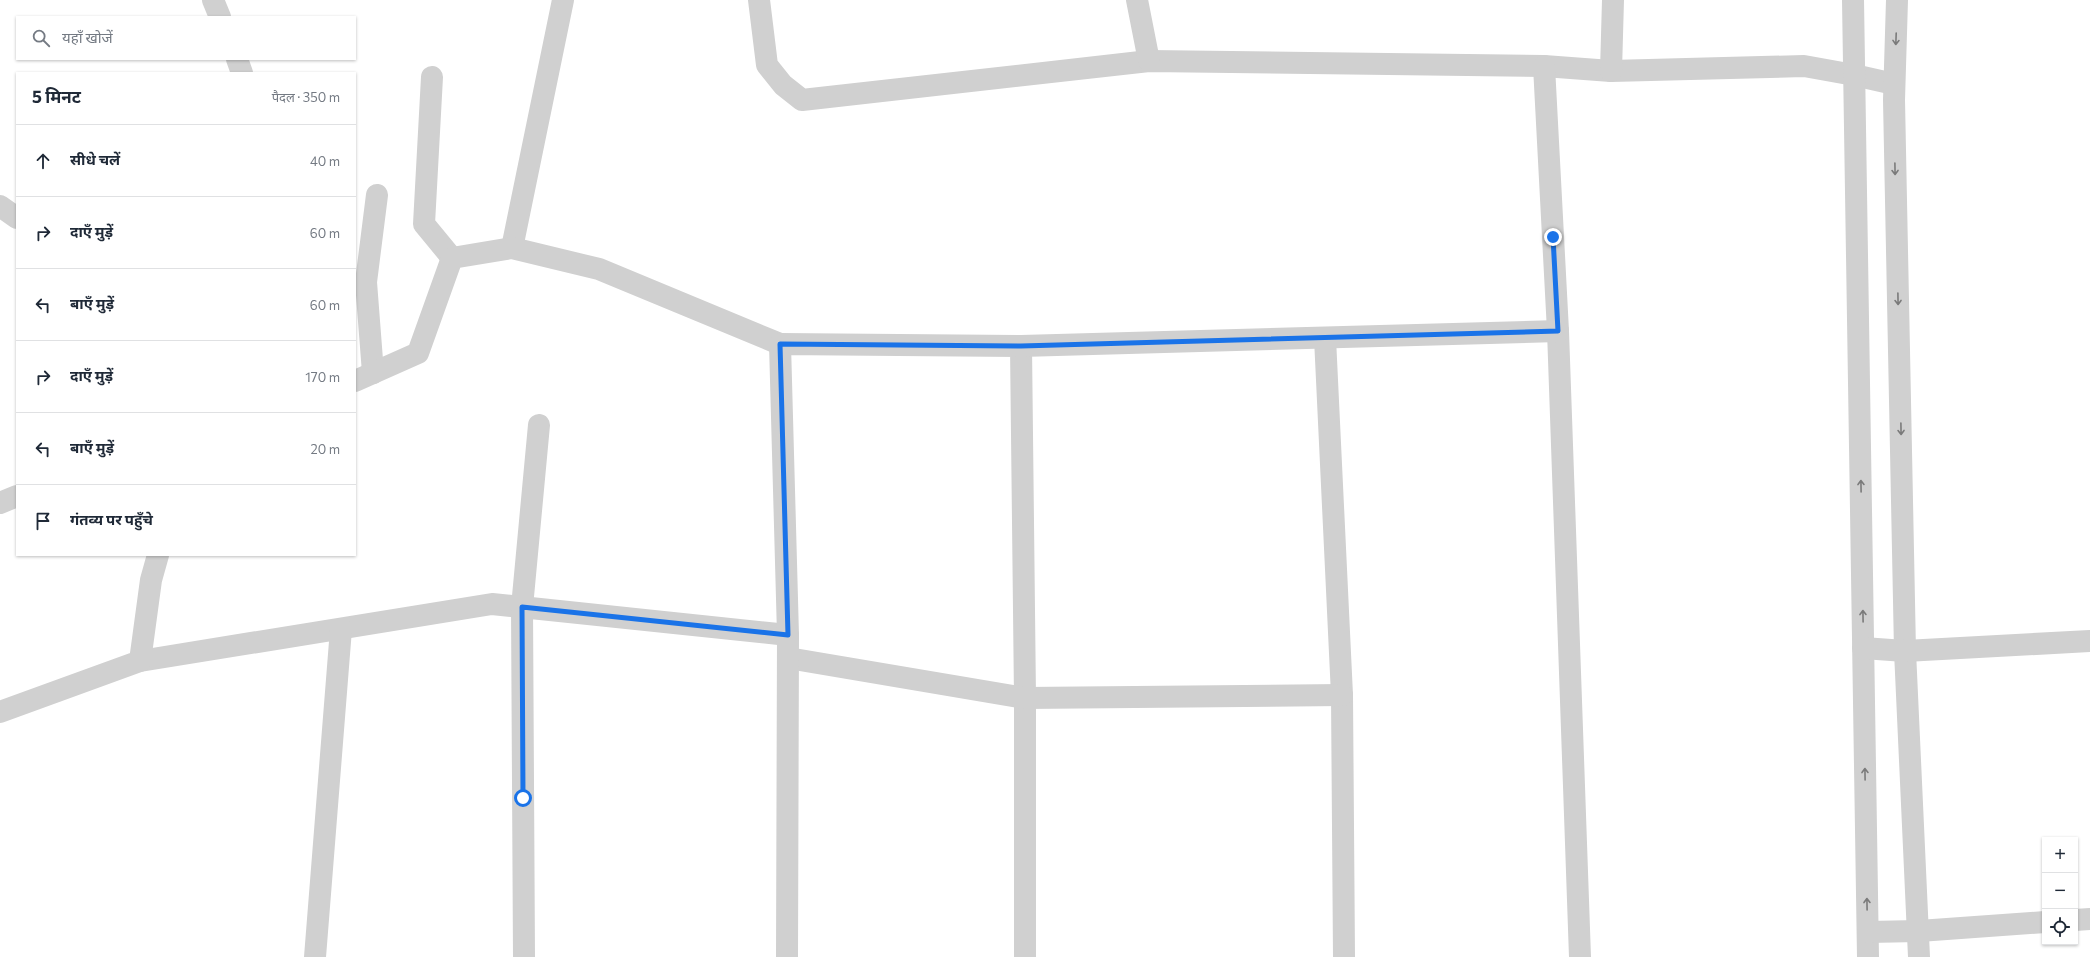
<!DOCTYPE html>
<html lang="hi">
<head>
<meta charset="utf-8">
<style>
	:root { --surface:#fff; --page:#f2f2f3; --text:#1f2937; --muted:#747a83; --line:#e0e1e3 }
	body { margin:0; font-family:Commissioner,"Noto Sans Devanagari",sans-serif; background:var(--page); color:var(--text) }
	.controls { position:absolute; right:12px; bottom:12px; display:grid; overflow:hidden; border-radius:0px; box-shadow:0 1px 3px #0004 }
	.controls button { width:36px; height:36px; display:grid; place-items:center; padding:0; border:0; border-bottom:1px solid var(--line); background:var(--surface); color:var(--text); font:20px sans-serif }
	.stop { position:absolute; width:12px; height:12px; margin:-9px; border:3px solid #1a73e8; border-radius:50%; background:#fff }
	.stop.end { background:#1a73e8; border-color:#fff; box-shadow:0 1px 4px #0008 }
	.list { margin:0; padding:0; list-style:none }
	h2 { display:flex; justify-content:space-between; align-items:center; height:52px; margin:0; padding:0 16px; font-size:17px }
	h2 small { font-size:13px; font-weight:400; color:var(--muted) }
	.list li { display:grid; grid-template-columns:26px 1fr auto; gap:12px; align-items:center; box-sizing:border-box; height:72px; padding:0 16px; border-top:1px solid var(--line) }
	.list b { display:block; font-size:15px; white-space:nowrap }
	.list em { font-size:13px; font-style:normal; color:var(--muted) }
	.icon { flex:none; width:22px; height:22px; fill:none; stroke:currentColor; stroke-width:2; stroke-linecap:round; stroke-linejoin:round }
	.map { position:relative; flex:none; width:2090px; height:957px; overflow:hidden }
	.search { position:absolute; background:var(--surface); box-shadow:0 1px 3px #0004; left:16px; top:16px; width:340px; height:44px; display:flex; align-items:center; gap:10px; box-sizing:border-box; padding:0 14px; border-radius:0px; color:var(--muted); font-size:15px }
	.panel { position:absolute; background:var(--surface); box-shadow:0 1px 3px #0004; left:16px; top:72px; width:340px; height:484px; border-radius:0px }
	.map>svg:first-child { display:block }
</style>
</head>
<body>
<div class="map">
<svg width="2090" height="957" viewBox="0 0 2090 957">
	<rect width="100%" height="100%" fill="#fff"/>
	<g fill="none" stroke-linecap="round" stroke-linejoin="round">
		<g stroke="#d0d0d0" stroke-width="22">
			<path d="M213 0 220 17"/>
			<path d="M759 0 767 65 783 85 802 100 1149 61 1544 66 1611 71 1804 66 1854 75 1894 84"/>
			<path d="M1137 0 1149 61"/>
			<path d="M1853 0 1868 957"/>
			<path d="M1897 0 1894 100 1905 651 1919 957"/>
			<path d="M237 59 242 73"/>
			<path d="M1544 66 1558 331 1580 957"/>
			<path d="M1611 71 1613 0"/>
			<path d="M432 77 424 224 452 258"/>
			<path d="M0 206 17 218"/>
			<path d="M512 248 563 0"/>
			<path d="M1325 338 1342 695 1344 957"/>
			<path d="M1021 346 1025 698V957"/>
			<path d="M373 373 366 282 377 195"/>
			<path d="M355 381 418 353 452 258 512 248 599 269 780 344"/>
			<path d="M0 503 17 496"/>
			<path d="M1863 648 1905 651 2090 641"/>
			<path d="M788 658 1025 698 1342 695"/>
			<path d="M140 661 492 604 788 635"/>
			<path d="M0 712 140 661 151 580 158 555"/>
			<path d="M2075 920 2090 919"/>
			<path d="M1868 932 1919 931 2045 922"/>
			<path d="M315 957 341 629"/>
			<path d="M524 957 522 607 539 425"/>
			<path d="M787 957 788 635 780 344 1021 346 1558 331"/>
		</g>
	</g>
	<defs><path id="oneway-shaft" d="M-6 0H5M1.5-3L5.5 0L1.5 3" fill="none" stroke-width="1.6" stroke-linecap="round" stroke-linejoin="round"/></defs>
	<g stroke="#7a7a7a">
		<use href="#oneway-shaft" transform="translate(1896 39) rotate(92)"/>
		<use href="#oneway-shaft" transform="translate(1895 169) rotate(89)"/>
		<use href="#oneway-shaft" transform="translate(1898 299) rotate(89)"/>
		<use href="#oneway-shaft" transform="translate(1901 429) rotate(89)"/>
		<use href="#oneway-shaft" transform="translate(1861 486) rotate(-91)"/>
		<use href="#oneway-shaft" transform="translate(1863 616) rotate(-91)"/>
		<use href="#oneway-shaft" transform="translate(1865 774) rotate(-91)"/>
		<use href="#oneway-shaft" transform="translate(1867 904) rotate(-91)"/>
	</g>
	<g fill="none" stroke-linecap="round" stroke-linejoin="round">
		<path stroke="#1a73e8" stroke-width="5" d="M523 798 522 607 788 635 780 344 1021 346 1558 331 1553 237"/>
	</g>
</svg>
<div class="controls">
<button>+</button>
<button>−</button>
<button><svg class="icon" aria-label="locate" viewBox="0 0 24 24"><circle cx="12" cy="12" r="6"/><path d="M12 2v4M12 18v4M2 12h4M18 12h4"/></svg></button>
</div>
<div class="stop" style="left:523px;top:798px"></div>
<div class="stop end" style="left:1553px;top:237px"></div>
<div class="search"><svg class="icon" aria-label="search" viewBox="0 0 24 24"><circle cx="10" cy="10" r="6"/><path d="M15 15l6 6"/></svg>यहाँ खोजें</div>
<section class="panel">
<h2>5 मिनट<small>पैदल · 350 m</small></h2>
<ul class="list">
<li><svg class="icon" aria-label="ahead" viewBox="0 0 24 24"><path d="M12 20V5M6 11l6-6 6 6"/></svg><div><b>सीधे चलें</b></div><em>40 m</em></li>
<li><svg class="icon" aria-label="right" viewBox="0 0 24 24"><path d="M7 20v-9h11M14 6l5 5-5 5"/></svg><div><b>दाएँ मुड़ें</b></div><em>60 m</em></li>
<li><svg class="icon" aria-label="left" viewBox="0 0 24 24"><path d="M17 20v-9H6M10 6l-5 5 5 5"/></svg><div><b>बाएँ मुड़ें</b></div><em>60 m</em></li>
<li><svg class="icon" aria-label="right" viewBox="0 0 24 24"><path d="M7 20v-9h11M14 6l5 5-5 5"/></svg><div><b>दाएँ मुड़ें</b></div><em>170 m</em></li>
<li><svg class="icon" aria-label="left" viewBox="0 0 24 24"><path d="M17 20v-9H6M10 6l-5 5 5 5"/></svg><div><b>बाएँ मुड़ें</b></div><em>20 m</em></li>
<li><svg class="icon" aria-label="arrive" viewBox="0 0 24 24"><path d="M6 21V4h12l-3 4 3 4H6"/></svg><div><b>गंतव्य पर पहुँचे</b></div></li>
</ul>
</section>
</div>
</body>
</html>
